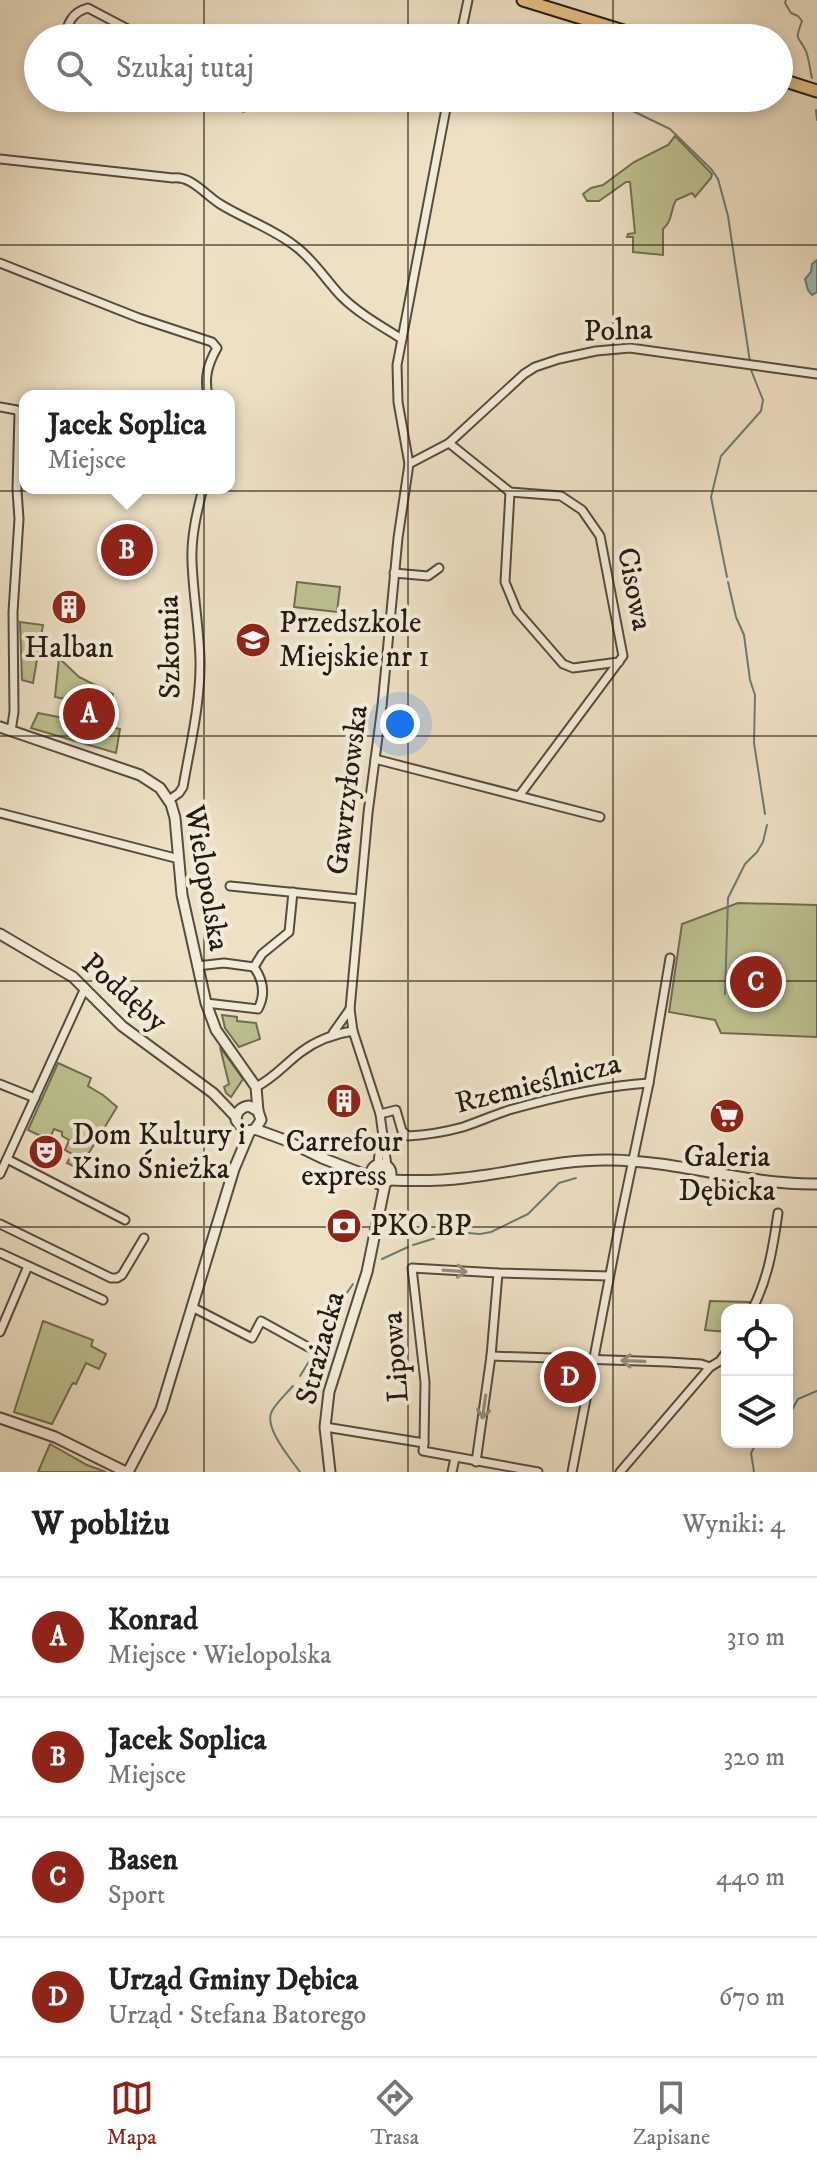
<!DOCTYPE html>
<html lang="pl">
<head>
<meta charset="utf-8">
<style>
	:root { --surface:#fff; --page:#f6f6f6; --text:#222; --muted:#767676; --line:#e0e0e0; --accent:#8f2418 }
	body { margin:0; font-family:"IM FELL DW Pica",serif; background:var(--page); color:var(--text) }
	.controls { position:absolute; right:24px; bottom:24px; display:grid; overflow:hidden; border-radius:16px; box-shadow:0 4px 12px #0003 }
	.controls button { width:72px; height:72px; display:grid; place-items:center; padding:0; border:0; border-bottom:2px solid var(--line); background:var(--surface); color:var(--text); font:40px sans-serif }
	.you { position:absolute; left:400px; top:724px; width:28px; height:28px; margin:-20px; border:6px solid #fff; border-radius:50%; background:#1a73e8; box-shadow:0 0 0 12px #1a73e833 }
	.badge { display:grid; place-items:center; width:52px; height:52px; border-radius:50%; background:var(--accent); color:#fff; font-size:26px; font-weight:700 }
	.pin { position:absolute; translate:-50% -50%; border:4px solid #fff; box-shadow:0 2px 8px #0006 }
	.popup { position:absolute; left:19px; top:390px; width:216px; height:104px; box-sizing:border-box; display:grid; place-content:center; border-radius:16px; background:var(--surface); filter:drop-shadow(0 2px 6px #0005); font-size:26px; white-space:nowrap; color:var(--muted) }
	.popup b { font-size:30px; color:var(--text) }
	.popup::after { content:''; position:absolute; left:50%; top:100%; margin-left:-16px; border:16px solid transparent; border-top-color:var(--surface) }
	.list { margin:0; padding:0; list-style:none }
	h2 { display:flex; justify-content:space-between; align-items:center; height:104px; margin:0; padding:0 32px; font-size:34px }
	h2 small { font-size:26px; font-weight:400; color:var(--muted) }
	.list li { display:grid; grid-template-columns:52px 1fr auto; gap:24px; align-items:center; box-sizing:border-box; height:120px; padding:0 32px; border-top:2px solid var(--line) }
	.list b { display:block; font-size:30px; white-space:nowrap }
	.list p { margin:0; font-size:26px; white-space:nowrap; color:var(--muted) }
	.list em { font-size:26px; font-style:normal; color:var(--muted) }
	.icon { flex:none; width:44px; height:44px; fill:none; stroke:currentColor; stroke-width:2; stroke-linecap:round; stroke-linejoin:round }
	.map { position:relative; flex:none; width:817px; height:1472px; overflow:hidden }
	.search { position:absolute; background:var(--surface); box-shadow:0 4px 12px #0003; left:24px; right:24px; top:24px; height:88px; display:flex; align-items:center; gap:20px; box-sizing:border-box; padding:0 28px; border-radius:44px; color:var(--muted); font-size:30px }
	.sheet { height:584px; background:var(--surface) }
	nav { display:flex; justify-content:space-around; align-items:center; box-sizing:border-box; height:112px; border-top:2px solid var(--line); background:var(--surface); font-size:22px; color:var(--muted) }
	nav a { display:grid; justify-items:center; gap:4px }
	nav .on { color:var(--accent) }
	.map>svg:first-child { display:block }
</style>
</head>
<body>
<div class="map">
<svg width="817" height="1472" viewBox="0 0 817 1472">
	<rect width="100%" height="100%" fill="#ede0c4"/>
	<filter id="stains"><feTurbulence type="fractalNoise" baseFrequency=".0025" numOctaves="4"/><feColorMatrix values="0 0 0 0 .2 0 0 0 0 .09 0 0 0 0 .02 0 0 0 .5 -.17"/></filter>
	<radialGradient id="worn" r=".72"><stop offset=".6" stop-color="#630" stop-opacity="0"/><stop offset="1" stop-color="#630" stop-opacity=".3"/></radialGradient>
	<g fill="#bec190" stroke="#706e51" stroke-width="2">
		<path d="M675 136 712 174 711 178 695 197 692 193 676 200C670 211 673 220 663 229V255L633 252V237H627L628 234 635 233 630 182H626L599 201H587L583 194 591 188 603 185 634 162 668 145Z"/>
		<path d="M297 582 340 587 337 612 294 607Z"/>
		<path d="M20 622 43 625 33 683 22 680Z"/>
		<path d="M59 658 79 677 113 694 111 708 55 697Z"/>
		<path d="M38 713 120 729 116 753 31 728Z"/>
		<path d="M738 903 817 905V1037L721 1033 715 1020 669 1012 682 924Z"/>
		<path d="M222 1015 237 1017V1021L256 1023 260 1039 239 1047 225 1028Z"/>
		<path d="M220 1047 243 1079 231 1097 226 1093 224 1087 229 1084Z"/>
		<path d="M58 1063 91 1078 88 1086 103 1095 117 1107 79 1169 67 1163 72 1154 65 1150 69 1140 62 1136V1132L54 1129 49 1140 28 1130Z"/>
		<path d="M710 1301 750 1302 748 1310H727V1332L705 1330Z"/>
		<path d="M43 1321 93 1340 91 1346 106 1354 99 1369 86 1363 76 1384 73 1383 71 1386 52 1424 14 1412Z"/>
		<path d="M50 1444 87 1465 106 1472H38Z"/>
	</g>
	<g fill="#99bdb1" stroke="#6a7c71" stroke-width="2">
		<path d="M817 260V292L812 295 808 290 805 279 811 272 812 264Z"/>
		<path d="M749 955 772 959 763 1009 740 1005Z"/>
	</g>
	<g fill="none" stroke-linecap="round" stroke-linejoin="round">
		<g stroke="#6a7c71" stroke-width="2">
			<path d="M786 0 785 3 791 13 798 16 802 21C794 43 798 34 806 51 809 59 810 70 812 78"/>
			<path d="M610 100 670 129 712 170 718 179 728 216 750 362"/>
			<path d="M816 110 817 120"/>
			<path d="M727 577 711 497 721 456 761 411 763 400 751 370"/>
			<path d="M728 582 736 617 744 635 750 680 755 695 754 743 765 814"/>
			<path d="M725 994 728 898 745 864 757 852 763 842 767 825"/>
			<path d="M413 1245 455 1232 480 1234 491 1232 528 1214 559 1183 576 1178"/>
			<path d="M382 1259 408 1247"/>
			<path d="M300 1376 315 1352 335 1310 353 1284"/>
			<path d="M293 1386C286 1394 277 1402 272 1411 263 1427 290 1458 300 1472"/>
			<path d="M787 1419 798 1399 817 1391"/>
			<path d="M754 1472 751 1453 757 1442"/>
		</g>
		<defs>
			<g id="minor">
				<path d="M64 38C68 23 72 12 88 8L145 38"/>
				<path d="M460 38 468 0"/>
				<path d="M230 98 244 107"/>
				<path d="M0 159 173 178C192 176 204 194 220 204 244 219 272 228 295 246 314 260 325 279 341 296 358 313 381 326 402 339"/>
				<path d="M0 263 139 318 212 342 217 348C208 364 204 377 208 396"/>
				<path d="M0 407 17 410 19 413 17 490 19 519 13 612 14 712 11 731"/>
				<path d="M449 443 510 492 561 496 582 510 600 536 623 656 519 796"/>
				<path d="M409 464 449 443 524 374 535 367 559 359 596 351 630 348 817 374"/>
				<path d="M510 492 505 582 517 611 563 664 573 668 619 662"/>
				<path d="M394 573 428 576 439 568"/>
				<path d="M375 759 600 817"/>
				<path d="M169 800 179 793 183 787C190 746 201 702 200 659 199 626 193 594 192 561 191 536 197 512 203 488"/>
				<path d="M0 813 179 859"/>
				<path d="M230 886 359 899"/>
				<path d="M197 966 224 963 254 967 262 954 289 932 293 892"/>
				<path d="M206 1003 258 1009C266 994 263 980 254 967"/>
				<path d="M333 1033 350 1009"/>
				<path d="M0 1084 35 1098"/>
				<path d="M256 1087C274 1078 285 1064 301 1052 317 1040 333 1034 353 1031"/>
				<path d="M380 1114 396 1110 402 1131 408 1136C426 1135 445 1132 463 1127 478 1122 494 1115 509 1110 555 1097 601 1086 649 1083"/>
				<path d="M7 1159 125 1220"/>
				<path d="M378 1165 380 1141"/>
				<path d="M387 1166 380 1114 353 1031 350 1009 368 813 382 706 398 538 409 464 398 402 397 365 448 98"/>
				<path d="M0 1174 85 988"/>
				<path d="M0 1224 111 1278H117L122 1275 144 1238"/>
				<path d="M0 1253 103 1300"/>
				<path d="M192 1307 252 1338 261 1321 308 1347"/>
				<path d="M752 1310C768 1279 773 1248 778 1213"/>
				<path d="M0 1332 28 1266"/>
				<path d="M491 1356 668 1362 701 1364 710 1367"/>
				<path d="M325 1427 424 1443 423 1451 538 1472"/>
				<path d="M424 1443 425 1382 412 1268 498 1273 609 1276"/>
				<path d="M476 1462 491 1356 498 1273"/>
				<path d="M452 1472 455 1458"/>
				<path d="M572 1472 621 1217 649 1083 670 958"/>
				<path d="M620 1472 710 1367 720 1361 727 1351"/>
			</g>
			<g id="tertiary">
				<path d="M0 727 140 775 160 788 171 804 175 818 182 895 206 1003 216 1030 256 1087 258 1111"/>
				<path d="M0 934 73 977 122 1026 213 1093 236 1117"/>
				<path d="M255 1129 261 1120 258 1111 249 1106C241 1107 236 1112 236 1120L243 1130 250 1131 255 1129 285 1140 322 1158 371 1177"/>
				<circle cx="381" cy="1174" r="10"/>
				<path d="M390 1180C414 1181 440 1181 464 1178 512 1173 561 1159 610 1160 680 1161 747 1185 817 1184"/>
				<path d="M0 1418 55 1437 126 1472"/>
				<path d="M128 1472 161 1409 234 1169 250 1131"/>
				<path d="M330 1472 325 1427 329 1392 367 1272 385 1184"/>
			</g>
			<g id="primary">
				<path d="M523 0 646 38"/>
				<path d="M779 79 817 91"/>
			</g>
		</defs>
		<use href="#minor" stroke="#564c3e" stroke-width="11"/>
		<use href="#tertiary" stroke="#564c3e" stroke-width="13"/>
		<use href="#primary" stroke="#231b12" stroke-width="15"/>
		<use href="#minor" stroke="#f3ebd9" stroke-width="7"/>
		<use href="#tertiary" stroke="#f3ebd9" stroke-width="9"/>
		<use href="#primary" stroke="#e6c082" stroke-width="11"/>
	</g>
	<defs><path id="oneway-shaft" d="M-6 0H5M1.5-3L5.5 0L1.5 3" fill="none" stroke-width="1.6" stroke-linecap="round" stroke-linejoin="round" transform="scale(2)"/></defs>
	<g stroke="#958d7f">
		<use href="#oneway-shaft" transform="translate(455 1271) rotate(4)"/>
		<use href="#oneway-shaft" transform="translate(633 1361) rotate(-178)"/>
		<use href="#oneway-shaft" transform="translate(484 1407) rotate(98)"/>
	</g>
	<path fill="none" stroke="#231b12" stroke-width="2" stroke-opacity="0.55" d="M204 0V38M408 0V38M613 0V38M204 98V1472M408 98V1472M613 98V1472M0 245H817M0 491H817M0 736H817M0 981H817M0 1227H817"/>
	<defs>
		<symbol id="building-disc" viewBox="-11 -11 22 22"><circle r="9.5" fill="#8f2418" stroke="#f3ebd9"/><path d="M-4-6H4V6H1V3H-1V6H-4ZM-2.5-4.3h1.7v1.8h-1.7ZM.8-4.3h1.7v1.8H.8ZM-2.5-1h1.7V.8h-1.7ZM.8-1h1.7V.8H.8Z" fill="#fff"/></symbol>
		<symbol id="school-disc" viewBox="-11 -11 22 22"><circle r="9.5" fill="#8f2418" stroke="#f3ebd9"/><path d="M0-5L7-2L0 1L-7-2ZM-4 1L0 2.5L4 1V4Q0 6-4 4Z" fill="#fff"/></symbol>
		<symbol id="supermarket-disc" viewBox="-11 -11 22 22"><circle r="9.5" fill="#8f2418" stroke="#f3ebd9"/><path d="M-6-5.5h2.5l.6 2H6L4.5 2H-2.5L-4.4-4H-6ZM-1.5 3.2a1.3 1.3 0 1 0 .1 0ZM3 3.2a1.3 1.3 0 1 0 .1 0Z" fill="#fff"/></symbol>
		<symbol id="theatre-disc" viewBox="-11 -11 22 22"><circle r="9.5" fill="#8f2418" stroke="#f3ebd9"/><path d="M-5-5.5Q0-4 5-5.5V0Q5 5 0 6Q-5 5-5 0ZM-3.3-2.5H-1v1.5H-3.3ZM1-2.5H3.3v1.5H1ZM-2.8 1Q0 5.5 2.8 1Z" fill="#fff"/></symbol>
		<symbol id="bank-disc" viewBox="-11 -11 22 22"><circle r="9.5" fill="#8f2418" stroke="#f3ebd9"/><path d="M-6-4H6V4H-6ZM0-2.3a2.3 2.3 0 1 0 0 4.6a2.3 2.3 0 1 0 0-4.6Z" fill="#fff"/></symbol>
	</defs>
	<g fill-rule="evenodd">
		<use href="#building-disc" x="49" y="587" width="40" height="40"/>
		<use href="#school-disc" x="233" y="620" width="40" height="40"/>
		<use href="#building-disc" x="324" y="1081" width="40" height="40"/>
		<use href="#supermarket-disc" x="707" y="1096" width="40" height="40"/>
		<use href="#theatre-disc" x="26" y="1132" width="40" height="40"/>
		<use href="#bank-disc" x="324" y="1206" width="40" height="40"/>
	</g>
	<g text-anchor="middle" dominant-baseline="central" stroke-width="8" stroke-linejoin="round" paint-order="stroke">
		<g font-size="30" fill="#231b12" stroke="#f3ebd9">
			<text transform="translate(618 331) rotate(-2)">Polna</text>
			<text transform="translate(634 589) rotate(79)">Cisowa</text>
			<text transform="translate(170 647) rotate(-91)">Szkotnia</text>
			<text transform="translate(348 790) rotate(-83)">Gawrzyłowska</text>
			<text transform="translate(206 878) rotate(80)">Wielopolska</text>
			<text transform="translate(124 993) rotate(41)">Poddęby</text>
			<text transform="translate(538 1084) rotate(-14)">Rzemieślnicza</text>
			<text transform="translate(321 1348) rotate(-75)">Strażacka</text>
			<text transform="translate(396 1357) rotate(-94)">Lipowa</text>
		</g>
		<g font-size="30" fill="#231b12" stroke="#f3ebd9" text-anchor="start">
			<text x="279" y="623">Przedszkole<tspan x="279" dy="34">Miejskie nr 1</tspan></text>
			<text x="69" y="648" text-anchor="middle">Halban</text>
			<text x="72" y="1135">Dom Kultury i<tspan x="72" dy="34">Kino Śnieżka</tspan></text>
			<text x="344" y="1142" text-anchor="middle">Carrefour<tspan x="344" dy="34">express</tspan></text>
			<text x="727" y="1157" text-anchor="middle">Galeria<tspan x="727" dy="34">Dębicka</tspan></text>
			<text x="370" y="1226">PKO BP</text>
		</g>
	</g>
	<rect width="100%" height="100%" filter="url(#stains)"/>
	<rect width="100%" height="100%" fill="url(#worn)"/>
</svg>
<div class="controls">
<button><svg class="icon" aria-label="locate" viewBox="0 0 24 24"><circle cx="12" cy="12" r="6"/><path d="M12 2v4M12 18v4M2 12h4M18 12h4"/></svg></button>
<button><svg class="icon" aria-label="layers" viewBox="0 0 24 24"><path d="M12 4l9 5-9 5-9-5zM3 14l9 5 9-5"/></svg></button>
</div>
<div class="you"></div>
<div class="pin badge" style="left:89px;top:714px">A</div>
<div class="pin badge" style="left:127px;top:550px">B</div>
<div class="popup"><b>Jacek Soplica</b>Miejsce</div>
<div class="pin badge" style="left:756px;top:982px">C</div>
<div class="pin badge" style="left:570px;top:1377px">D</div>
<div class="search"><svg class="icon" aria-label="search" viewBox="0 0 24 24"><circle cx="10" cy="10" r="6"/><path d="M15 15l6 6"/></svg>Szukaj tutaj</div>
</div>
<section class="sheet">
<h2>W pobliżu<small>Wyniki: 4</small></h2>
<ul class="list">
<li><span class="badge">A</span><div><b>Konrad</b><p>Miejsce · Wielopolska</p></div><em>310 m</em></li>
<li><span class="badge">B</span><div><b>Jacek Soplica</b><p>Miejsce</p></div><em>320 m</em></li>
<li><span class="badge">C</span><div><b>Basen</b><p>Sport</p></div><em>440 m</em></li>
<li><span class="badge">D</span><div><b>Urząd Gminy Dębica</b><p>Urząd · Stefana Batorego</p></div><em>670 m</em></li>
</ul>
</section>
<nav>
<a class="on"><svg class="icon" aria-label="map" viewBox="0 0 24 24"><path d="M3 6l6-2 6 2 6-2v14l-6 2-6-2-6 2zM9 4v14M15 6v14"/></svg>Mapa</a>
<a><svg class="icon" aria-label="directions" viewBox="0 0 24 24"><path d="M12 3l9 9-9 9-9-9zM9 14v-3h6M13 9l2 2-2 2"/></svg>Trasa</a>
<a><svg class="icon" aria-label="saved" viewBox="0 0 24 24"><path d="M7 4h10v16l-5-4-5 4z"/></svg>Zapisane</a>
</nav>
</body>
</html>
